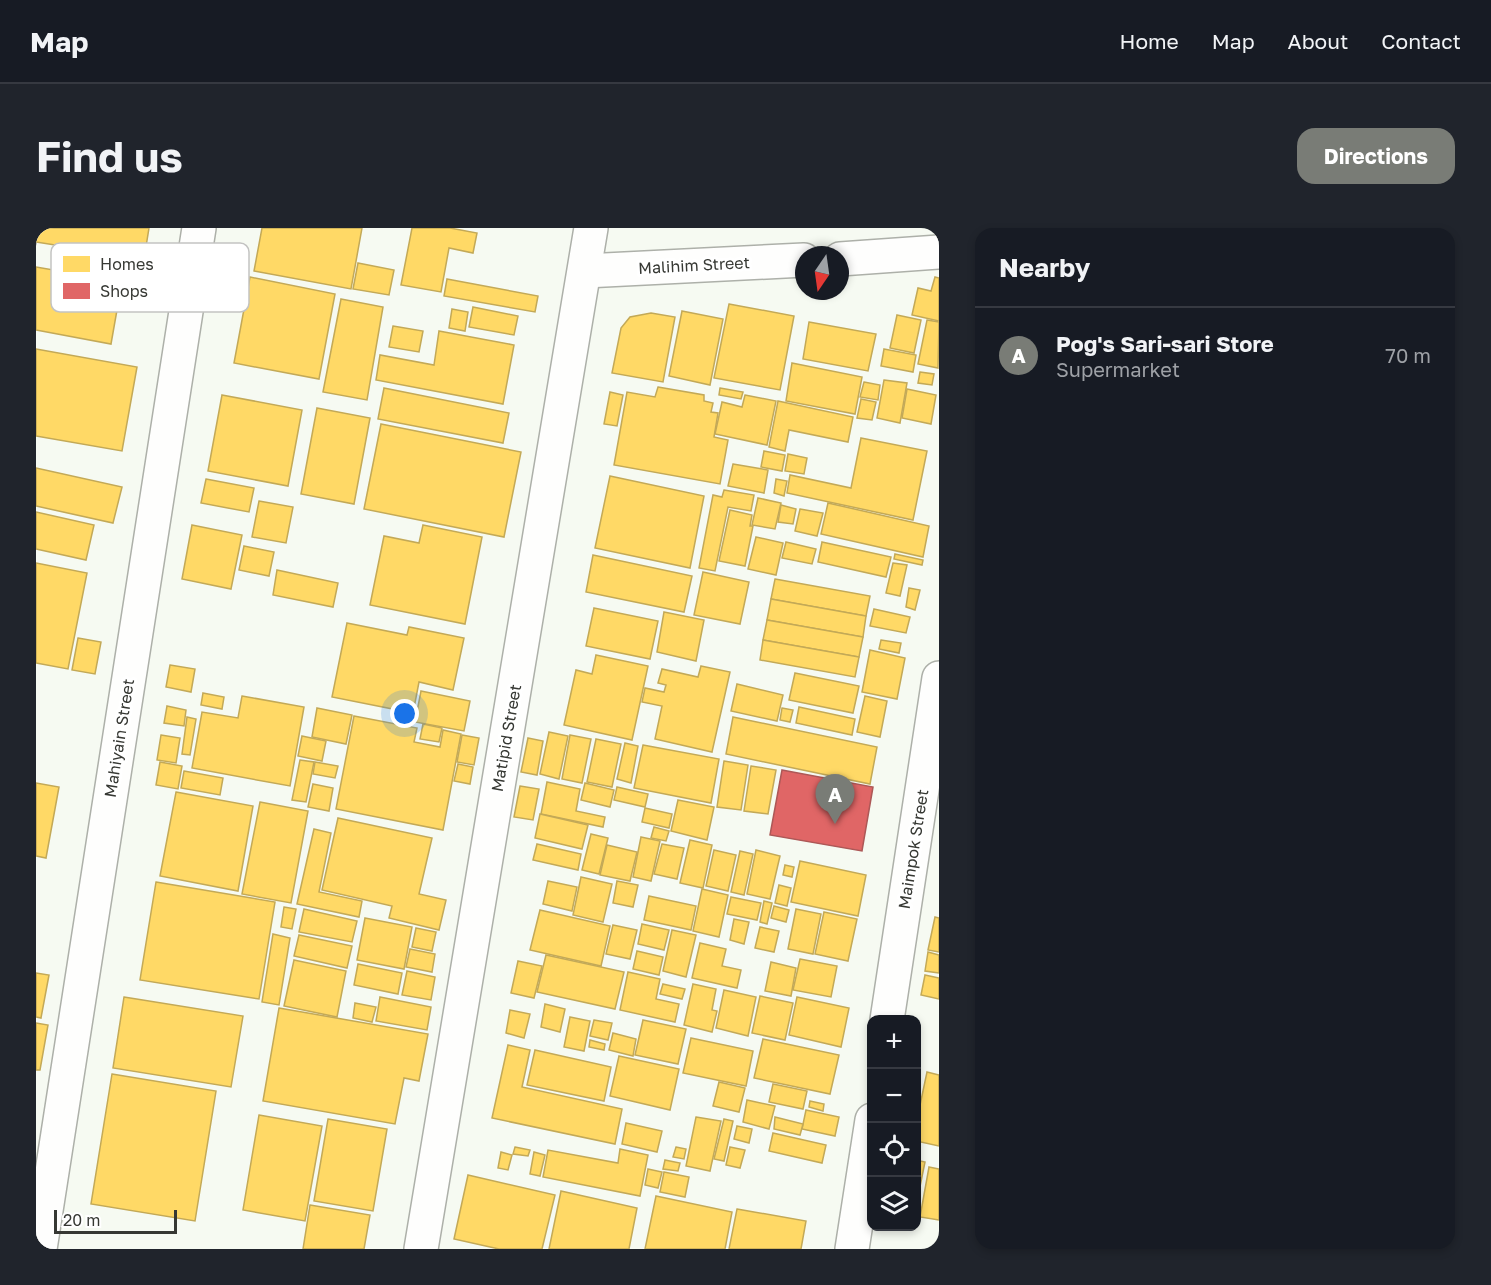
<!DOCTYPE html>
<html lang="en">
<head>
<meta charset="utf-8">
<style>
	:root { --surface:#171b24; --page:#20242c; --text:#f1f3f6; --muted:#9ea1a6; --line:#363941; --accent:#797c76 }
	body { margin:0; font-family:"Golos Text",sans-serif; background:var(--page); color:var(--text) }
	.controls { position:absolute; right:18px; bottom:18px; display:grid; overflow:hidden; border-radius:12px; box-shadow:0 3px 9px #0003 }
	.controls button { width:54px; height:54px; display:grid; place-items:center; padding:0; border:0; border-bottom:2px solid var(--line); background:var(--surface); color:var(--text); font:30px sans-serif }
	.compass { position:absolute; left:759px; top:18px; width:54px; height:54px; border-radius:50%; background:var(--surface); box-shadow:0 3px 9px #0003; rotate:193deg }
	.scale { position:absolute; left:18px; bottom:15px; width:123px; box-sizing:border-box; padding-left:6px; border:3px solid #363833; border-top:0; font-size:16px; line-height:21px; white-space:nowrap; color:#363833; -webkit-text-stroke:4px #fff; paint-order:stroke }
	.you { position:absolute; left:369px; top:486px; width:21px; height:21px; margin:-15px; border:4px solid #fff; border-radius:50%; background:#1a73e8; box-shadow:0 0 0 9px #1a73e833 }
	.badge { display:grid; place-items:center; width:39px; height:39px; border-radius:50%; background:var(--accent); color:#fff; font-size:20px; font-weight:700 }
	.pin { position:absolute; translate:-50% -50px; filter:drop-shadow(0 2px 3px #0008) }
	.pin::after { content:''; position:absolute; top:32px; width:21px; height:18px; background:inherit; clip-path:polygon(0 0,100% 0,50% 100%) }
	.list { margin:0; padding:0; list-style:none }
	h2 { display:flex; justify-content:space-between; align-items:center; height:78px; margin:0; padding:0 24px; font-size:26px }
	h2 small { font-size:20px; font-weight:400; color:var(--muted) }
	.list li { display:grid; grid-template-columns:39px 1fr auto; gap:18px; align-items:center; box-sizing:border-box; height:96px; padding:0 24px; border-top:2px solid var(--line) }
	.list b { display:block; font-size:22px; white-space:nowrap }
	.list p { margin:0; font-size:20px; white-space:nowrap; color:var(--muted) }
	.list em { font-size:20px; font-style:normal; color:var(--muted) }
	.icon { flex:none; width:33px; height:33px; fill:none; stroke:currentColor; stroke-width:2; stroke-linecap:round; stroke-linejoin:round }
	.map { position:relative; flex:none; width:903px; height:1021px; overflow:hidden; border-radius:18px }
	header { display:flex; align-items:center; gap:36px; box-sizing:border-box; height:84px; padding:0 30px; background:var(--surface); border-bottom:2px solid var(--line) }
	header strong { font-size:28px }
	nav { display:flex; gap:33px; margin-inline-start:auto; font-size:21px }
	.intro { display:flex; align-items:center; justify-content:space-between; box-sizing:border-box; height:144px; padding:0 36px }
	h1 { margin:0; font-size:42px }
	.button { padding:15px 27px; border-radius:18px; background:var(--accent); color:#fff; font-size:21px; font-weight:700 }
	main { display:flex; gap:36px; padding:0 36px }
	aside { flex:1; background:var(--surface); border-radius:18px; box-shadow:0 3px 9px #0003 }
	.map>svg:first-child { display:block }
</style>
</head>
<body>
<header>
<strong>Map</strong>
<nav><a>Home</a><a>Map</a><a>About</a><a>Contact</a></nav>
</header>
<div class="intro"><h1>Find us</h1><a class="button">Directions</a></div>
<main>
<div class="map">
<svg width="903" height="1021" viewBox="0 0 903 1021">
	<rect width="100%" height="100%" fill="#f6faf2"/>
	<g fill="#ffd966" stroke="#c3a957" stroke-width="1.5">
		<path d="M0 0H113L108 31 0 14Z"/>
		<path d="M226 0H326L315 61 218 43Z"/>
		<path d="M376 0H414L441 5 437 25 413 20 405 64 365 57Z"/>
		<path d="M322 35 358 42 353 67 317 61Z"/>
		<path d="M0 39 41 46 39 57 84 65 75 116 0 102Z"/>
		<path d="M214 49 299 66 283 151 198 135Z"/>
		<path d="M899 49 903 50V93L876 87 882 60 895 63Z"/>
		<path d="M411 51 502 68 499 84 408 68Z"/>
		<path d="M305 71 347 79 331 172 287 164Z"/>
		<path d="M693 76 758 88 744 162 678 150Z"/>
		<path d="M437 79 482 88 478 107 433 99Z"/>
		<path d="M416 81 432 84 429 103 413 100Z"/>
		<path d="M646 83 687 91 674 157 633 148Z"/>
		<path d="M615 85 639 89 627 154 576 145 585 100 594 89Z"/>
		<path d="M861 87 885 92 878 125 854 120Z"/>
		<path d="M891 92 903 94 902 140 882 136Z"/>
		<path d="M773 94 840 106 832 143 767 131Z"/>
		<path d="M357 98 387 103 383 124 353 119Z"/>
		<path d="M403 103 478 117 467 176 340 152 344 127 398 137Z"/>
		<path d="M0 121 101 139 86 223 0 208Z"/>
		<path d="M848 121 880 127 877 144 845 138Z"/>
		<path d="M756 135 826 149 819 186 750 173Z"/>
		<path d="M884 144 898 146 896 157 882 155Z"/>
		<path d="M848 152 871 155 864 195 841 190Z"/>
		<path d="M828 154 844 157 842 172 824 169Z"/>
		<path d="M622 159 668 167V173L677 175 675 184 682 185 678 209 692 212 684 256 578 237 591 164 619 169Z"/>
		<path d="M348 160 473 185 467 215 342 191Z"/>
		<path d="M684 160 707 164 705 171 683 167Z"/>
		<path d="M871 161 900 167 895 196 866 190Z"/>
		<path d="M574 164 587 167 581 198 568 196Z"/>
		<path d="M186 167 266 182 252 258 172 243Z"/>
		<path d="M709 167 740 173 731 217 679 206 686 174 706 179Z"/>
		<path d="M825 171 840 174 836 192 821 190Z"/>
		<path d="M742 173 817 189 812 214 753 202 749 223 733 219Z"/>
		<path d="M281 180 334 190 318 276 265 266Z"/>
		<path d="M345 196 485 224 468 309 328 281Z"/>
		<path d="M825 210 891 223 877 292 751 265 754 247 815 260Z"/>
		<path d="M728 223 749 227 746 243 725 239Z"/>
		<path d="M752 226 771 230 768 246 749 243Z"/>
		<path d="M697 236 732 242 728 265 692 258Z"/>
		<path d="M0 240 86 259 77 295 0 278Z"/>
		<path d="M574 248 668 268 654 340 559 320Z"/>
		<path d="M170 251 218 260 213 284 165 275Z"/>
		<path d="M740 251 751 253 748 268 738 265Z"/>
		<path d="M688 262 718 267 715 283 692 279 679 343 663 340 677 267 686 269Z"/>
		<path d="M722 270 745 275 739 301 716 297Z"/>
		<path d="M223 273 257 279 250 315 216 309Z"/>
		<path d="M792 275 893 298 887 329 785 306Z"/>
		<path d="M745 277 760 281 757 296 742 294Z"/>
		<path d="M764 281 787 285 781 308 759 303Z"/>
		<path d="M694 282 716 287 714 298H717L709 338 683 333Z"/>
		<path d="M0 284 58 297 50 332 0 321Z"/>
		<path d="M156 297 206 307 195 361 146 351Z"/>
		<path d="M387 297 446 309 429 396 334 377 348 308 383 315Z"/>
		<path d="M720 309 747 315 740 347 712 341Z"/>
		<path d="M750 314 780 321 776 336 746 330Z"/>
		<path d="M786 314 855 329 850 349 782 334Z"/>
		<path d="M208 318 238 324 233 348 203 342Z"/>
		<path d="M859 326 887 332 886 337 858 331Z"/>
		<path d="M557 327 656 348 648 384 550 364Z"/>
		<path d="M0 335 51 345 32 441 0 435Z"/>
		<path d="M857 335 871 337 864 368 850 365Z"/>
		<path d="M241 342 302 355 297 379 237 367Z"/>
		<path d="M667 344 713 354 704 396 658 387Z"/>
		<path d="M739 351 834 368 830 388 735 371Z"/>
		<path d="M873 360 884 362 879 382 870 379Z"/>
		<path d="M735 371 830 388 827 409 731 392Z"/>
		<path d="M558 380 622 393 614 431 550 418Z"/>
		<path d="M838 381 874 389 870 405 834 398Z"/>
		<path d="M628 384 668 392 660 433 621 424Z"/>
		<path d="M731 392 827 409 823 429 727 412Z"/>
		<path d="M311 395 371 407 373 399 428 410 417 462 383 454 377 485 296 469Z"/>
		<path d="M42 410 65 414 59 446 36 442Z"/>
		<path d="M727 412 823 429 819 449 724 432Z"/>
		<path d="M845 412 865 415 863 425 843 421Z"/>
		<path d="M834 422 869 430 861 471 826 464Z"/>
		<path d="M560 427 612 438 596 512 528 497 540 442 556 446Z"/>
		<path d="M134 437 159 441 155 464 130 459Z"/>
		<path d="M665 438 694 444 676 524 619 511 626 478 606 474 609 460 628 464 630 457 622 455 626 441 662 449Z"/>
		<path d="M759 445 823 458 817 485 753 472Z"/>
		<path d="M701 456 747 467 741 493 695 483Z"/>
		<path d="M385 463 434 473 428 503 379 494Z"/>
		<path d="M167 465 188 469 186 481 165 477Z"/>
		<path d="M206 468 268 479 254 558 156 540 166 484 202 490Z"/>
		<path d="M829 468 851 473 844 509 821 504Z"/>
		<path d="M131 478 150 482 148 498 128 495Z"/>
		<path d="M763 479 819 491 816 507 760 495Z"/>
		<path d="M281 480 316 487 310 516 276 509Z"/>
		<path d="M746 480 757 482 754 494 744 492Z"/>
		<path d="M318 488 381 500 378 514 404 519 407 502 425 506 407 602 300 581Z"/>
		<path d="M151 489 160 491 154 527 146 526Z"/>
		<path d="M697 489 841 519 834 556 690 526Z"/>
		<path d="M387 496 406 500 403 514 384 511Z"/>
		<path d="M513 504 532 508 523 551 504 546Z"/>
		<path d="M125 507 144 510 140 535 121 532Z"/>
		<path d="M426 507 443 510 438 537 421 534Z"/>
		<path d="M534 507 555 511 546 555 526 551Z"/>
		<path d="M266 508 290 513 286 533 262 528Z"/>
		<path d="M492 510 507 513 501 547 485 544Z"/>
		<path d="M560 511 585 516 576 559 551 554Z"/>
		<path d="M589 515 602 518 595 555 581 551Z"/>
		<path d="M607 517 683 531 675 575 598 560Z"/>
		<path d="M264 532 278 534 270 574 256 572Z"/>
		<path d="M688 533 712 537 705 582 681 579Z"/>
		<path d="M124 534 146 538 142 561 120 557Z"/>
		<path d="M279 534 302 538 299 550 277 546Z"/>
		<path d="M422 536 437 539 434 556 418 553Z"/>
		<path d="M715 538 740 542 732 586 708 583Z"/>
		<path d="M148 543 187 550 184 567 145 560Z"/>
		<path d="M511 554 544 561 540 583 569 589 567 599 505 586Z"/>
		<path d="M0 555 23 559 10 630 0 628Z"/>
		<path d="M549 555 578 562 574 579 545 572Z"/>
		<path d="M277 556 297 560 293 583 272 579Z"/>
		<path d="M484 558 503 561 497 592 478 589Z"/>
		<path d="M581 559 612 566 609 579 578 572Z"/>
		<path d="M140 564 217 578 202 663 124 648Z"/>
		<path d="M642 572 678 579 671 612 635 603Z"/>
		<path d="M224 574 272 583 255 675 206 666Z"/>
		<path d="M609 580 636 586 633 600 606 594Z"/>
		<path d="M504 586 552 597 546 621 499 610Z"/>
		<path d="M302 590 396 610 383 666 410 672 403 702 353 690 356 678 286 662Z"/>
		<path d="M618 599 633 603 630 613 615 610Z"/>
		<path d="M278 601 295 605 283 664 326 673 323 689 261 676Z"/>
		<path d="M555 606 572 610 563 646 546 642Z"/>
		<path d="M605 609 624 613 615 653 597 649Z"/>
		<path d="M654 612 676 617 667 660 644 655Z"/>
		<path d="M501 616 545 626 542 642 497 632Z"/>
		<path d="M626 616 648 620 641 651 618 646Z"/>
		<path d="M571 617 601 624 594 653 564 647Z"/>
		<path d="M678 622 700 627 692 663 670 658Z"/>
		<path d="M720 622 744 628 734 671 711 666Z"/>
		<path d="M704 623 717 626 708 667 695 664Z"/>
		<path d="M764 633 830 647 822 688 755 674Z"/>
		<path d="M749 637 758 639 756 649 747 647Z"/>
		<path d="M545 649 576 656 567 694 537 687Z"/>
		<path d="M512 653 541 659 536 683 507 676Z"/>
		<path d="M581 653 602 657 597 679 577 675Z"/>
		<path d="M120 654 239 674 223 771 104 752Z"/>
		<path d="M743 657 755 660 751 678 739 675Z"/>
		<path d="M666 661 692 667 683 709 657 703Z"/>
		<path d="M613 668 660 678 655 702 608 692Z"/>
		<path d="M695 669 725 675 721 692 691 686Z"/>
		<path d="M728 673 736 675 731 696 724 694Z"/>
		<path d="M738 678 753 682 750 694 735 690Z"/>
		<path d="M248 679 260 681 256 701 245 699Z"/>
		<path d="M268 681 321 693 316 714 263 704Z"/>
		<path d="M760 681 785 686 777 726 752 721Z"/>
		<path d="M504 682 574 698 565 738 494 722Z"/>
		<path d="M788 684 821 691 812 733 779 726Z"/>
		<path d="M899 689 903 690V724L892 722Z"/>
		<path d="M329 690 376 699 368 741 321 732Z"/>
		<path d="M698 691 713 694 708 716 694 712Z"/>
		<path d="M606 696 633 702 628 722 602 716Z"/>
		<path d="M577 697 601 702 594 731 570 726Z"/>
		<path d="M724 699 743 703 738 724 719 720Z"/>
		<path d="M380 700 400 704 396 723 376 719Z"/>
		<path d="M636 702 660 707 650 749 627 743Z"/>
		<path d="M237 706 254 710 243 777 226 774Z"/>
		<path d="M263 707 316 718 311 740 258 728Z"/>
		<path d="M664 715 690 721 686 738 705 742 701 760 656 750Z"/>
		<path d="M374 721 399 726 396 744 370 739Z"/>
		<path d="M601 723 627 729 623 747 597 741Z"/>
		<path d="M892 724 903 727V745L889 743Z"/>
		<path d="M510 727 588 744 579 781 501 764Z"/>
		<path d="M764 731 801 738 795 769 757 762Z"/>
		<path d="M258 732 310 743 301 789 248 778Z"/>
		<path d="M482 733 506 738 498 770 475 765Z"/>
		<path d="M735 734 760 740 755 768 729 763Z"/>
		<path d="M322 736 366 745 362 766 318 757Z"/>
		<path d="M371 743 399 749 395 772 366 767Z"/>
		<path d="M592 744 624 751 620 771 643 776 639 794 584 782Z"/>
		<path d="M0 745 13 747 5 790 0 789Z"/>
		<path d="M889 747 903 750V771L885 767Z"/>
		<path d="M627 756 649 761 646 771 624 766Z"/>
		<path d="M657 756 680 761 676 782 681 783 676 804 648 797Z"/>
		<path d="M688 762 720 769 712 808 680 800Z"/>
		<path d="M724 768 757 775 749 812 716 805Z"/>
		<path d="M88 769 207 788 195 859 77 840Z"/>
		<path d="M344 769 395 779 391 802 340 793Z"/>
		<path d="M761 769 813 780 805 819 753 807Z"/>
		<path d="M319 775 340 779 336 794 317 790Z"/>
		<path d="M509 776 529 781 524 804 505 799Z"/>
		<path d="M243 780 392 806 383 853 368 850 359 896 227 873Z"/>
		<path d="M474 782 494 786 488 810 470 805Z"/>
		<path d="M534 789 554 793 548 823 528 819Z"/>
		<path d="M558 792 576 795 572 812 554 808Z"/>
		<path d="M607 792 650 801 642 836 599 827Z"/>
		<path d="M0 795 12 797 4 842H0Z"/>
		<path d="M577 805 600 811 597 828 573 822Z"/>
		<path d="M655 810 717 823 710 858 647 845Z"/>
		<path d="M727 811 803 827 794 866 718 850Z"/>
		<path d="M554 812 569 816 568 822 553 819Z"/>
		<path d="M472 817 494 822 486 859 586 881 579 916 456 890Z"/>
		<path d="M499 822 575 839 568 873 491 857Z"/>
		<path d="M583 828 643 841 634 882 574 868Z"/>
		<path d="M891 844 903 847V918L880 913V896Z"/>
		<path d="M76 846 180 863 159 993 55 976Z"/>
		<path d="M683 854 709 860 703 884 677 878Z"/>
		<path d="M737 856 771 863 767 881 733 874Z"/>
		<path d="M711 872 739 878 733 901 707 894Z"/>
		<path d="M774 873 788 876 787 883 773 879Z"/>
		<path d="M770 882 803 889 799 908 766 901Z"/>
		<path d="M223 887 286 898 269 993 207 982Z"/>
		<path d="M660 889 685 893 674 943 650 938Z"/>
		<path d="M739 889 767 896 764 907 738 901Z"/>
		<path d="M292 891 351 901 337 983 278 973Z"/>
		<path d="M688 891 697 893 688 933 678 931Z"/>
		<path d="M590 895 626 903 621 924 586 916Z"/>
		<path d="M701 898 716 901 713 915 698 911Z"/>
		<path d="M737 905 790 917 786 935 733 923Z"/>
		<path d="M479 919 494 922 492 928 477 926Z"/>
		<path d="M640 919 650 921 648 931 637 929Z"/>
		<path d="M694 919 709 922 704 940 690 937Z"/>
		<path d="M584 921 612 927 604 968 507 949 512 922 582 935Z"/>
		<path d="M465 924 476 927 472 942 462 940Z"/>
		<path d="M498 924 509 927 504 948 494 946Z"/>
		<path d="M629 932 644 935 642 943 627 941Z"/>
		<path d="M880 932 889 934 880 978Z"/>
		<path d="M893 939 903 941V992L884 989Z"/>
		<path d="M612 941 626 944 622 960 609 957Z"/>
		<path d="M628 944 653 949 649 969 624 964Z"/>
		<path d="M432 947 519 967 506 1021H463L418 1011Z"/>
		<path d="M525 963 601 980 593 1021H513Z"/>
		<path d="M620 968 696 984 689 1021H609Z"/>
		<path d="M274 977 334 987 328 1021H267Z"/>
		<path d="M701 981 770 993 765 1021H693Z"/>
	</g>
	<path fill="#e06666" stroke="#ad5857" stroke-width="1.5" d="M746 542 837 559 826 623 734 607Z"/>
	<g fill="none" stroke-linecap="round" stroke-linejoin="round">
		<defs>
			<g id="minor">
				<path d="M804 31 903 24"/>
				<path d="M549 43 768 32"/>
				<path d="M851 792 903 450"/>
				<path d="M4 1021 163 0"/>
				<path d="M385 1021 555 0"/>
				<path d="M816 1021 836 892"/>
			</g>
		</defs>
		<use href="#minor" stroke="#adb0a9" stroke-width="36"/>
		<use href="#minor" stroke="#fefefd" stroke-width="33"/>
	</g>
	<g text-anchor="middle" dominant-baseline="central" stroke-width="6" stroke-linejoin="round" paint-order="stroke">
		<g font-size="16" fill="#363833" stroke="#fff">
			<text transform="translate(658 37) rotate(-3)">Malihim Street</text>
			<text transform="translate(83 510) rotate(-81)">Mahiyain Street</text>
			<text transform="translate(470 510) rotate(-80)">Matipid Street</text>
			<text transform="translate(877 621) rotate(-81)">Maimpok Street</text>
		</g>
	</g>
	<rect x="15" y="15" width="198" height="69" rx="9" fill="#fff" stroke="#c3c3c2" stroke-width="1.5"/>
	<rect x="27" y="28" width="27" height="16" fill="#ffd966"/>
	<rect x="27" y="55" width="27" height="16" fill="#e06666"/>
	<g font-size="16" fill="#363833">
		<text x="64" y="42">Homes</text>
		<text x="64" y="69">Shops</text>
	</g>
</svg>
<div class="controls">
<button>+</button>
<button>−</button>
<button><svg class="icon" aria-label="locate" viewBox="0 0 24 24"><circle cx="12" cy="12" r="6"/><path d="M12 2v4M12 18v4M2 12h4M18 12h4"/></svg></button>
<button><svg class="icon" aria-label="layers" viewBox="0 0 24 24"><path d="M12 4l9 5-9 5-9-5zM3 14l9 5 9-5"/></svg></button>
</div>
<svg class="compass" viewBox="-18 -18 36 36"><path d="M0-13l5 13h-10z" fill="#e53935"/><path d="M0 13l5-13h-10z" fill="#9ea1a6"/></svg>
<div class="scale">20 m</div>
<div class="you"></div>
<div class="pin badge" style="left:799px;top:596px">A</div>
</div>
<aside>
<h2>Nearby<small></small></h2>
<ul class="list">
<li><span class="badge">A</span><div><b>Pog's Sari-sari Store</b><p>Supermarket</p></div><em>70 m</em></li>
</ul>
</aside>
</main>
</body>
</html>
